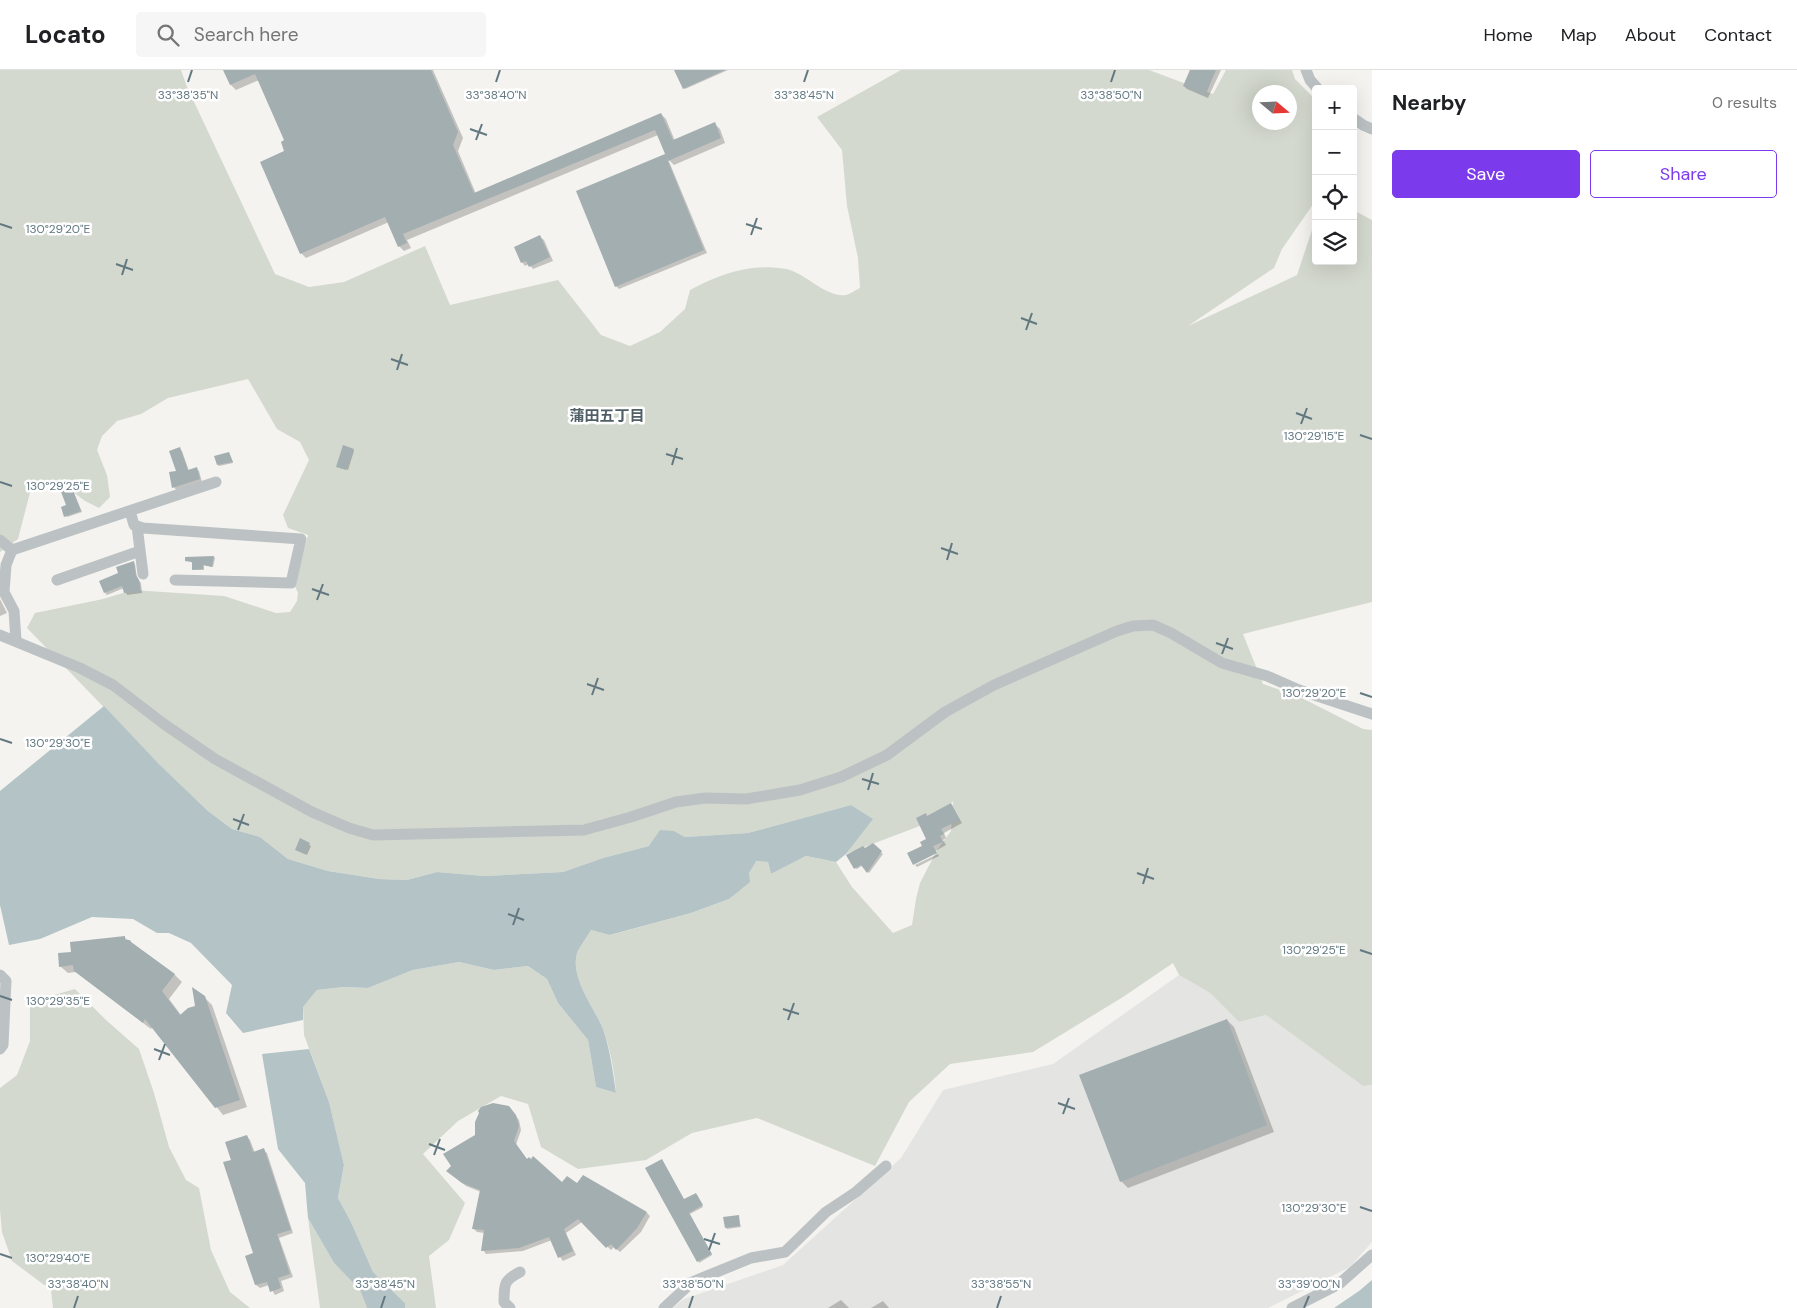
<!DOCTYPE html>
<meta charset="utf-8">
<style>
:root{--surface:#fff;--page:#f6f6f6;--text:#202124;--muted:#757577;--line:#e0e0e0;--accent:#7c3aed}
body{margin:0;font-family:"DM Sans","Noto Sans JP",sans-serif;background:var(--page);color:var(--text)}
.controls{position:absolute;right:15px;top:15px;display:grid;overflow:hidden;border-radius:5px;box-shadow:0 5px 20px #0002}
.controls button{width:45px;height:45px;display:grid;place-items:center;padding:0;border:0;border-bottom:1px solid var(--line);background:var(--surface);color:var(--text);font:25px sans-serif}
.compass{position:absolute;left:1252px;top:15px;width:45px;height:45px;border-radius:50%;background:var(--surface);box-shadow:0 5px 20px #0002;rotate:109deg}
.list{margin:0;padding:0;list-style:none}
h2{display:flex;justify-content:space-between;align-items:center;height:65px;margin:0;padding:0 20px;font-size:21px}
h2 small{font-size:16px;font-weight:400;color:var(--muted)}
.actions{display:flex;gap:10px;padding:15px 20px}
.actions a{flex:1;padding:11px 0;border:1px solid var(--accent);border-radius:5px;text-align:center;font-size:18px;color:var(--accent)}
.actions .main{background:var(--accent);color:#fff}
.icon{flex:none;width:28px;height:28px;fill:none;stroke:currentColor;stroke-width:2;stroke-linecap:round;stroke-linejoin:round}
.map{position:relative;flex:none;width:1372px;height:1238px;overflow:hidden}
header{display:flex;align-items:center;gap:30px;box-sizing:border-box;height:70px;padding:0 25px;background:var(--surface);border-bottom:1px solid var(--line)}
header strong{font-size:24px}
nav{display:flex;gap:28px;margin-inline-start:auto;font-size:18px}
.search{width:350px;height:45px;background:var(--page);display:flex;align-items:center;gap:12px;box-sizing:border-box;padding:0 18px;border-radius:5px;color:var(--muted);font-size:19px}
main{display:flex}
aside{flex:1;background:var(--surface)}
.map>svg:first-child{display:block}
.built{fill:#e4e5e3}
.green{fill:#d4d9cf;fill-rule:evenodd}
.water{fill:#b4c3c6}
.shadow{fill:#0003}
.building{fill:#a3aeb1}
.lines{fill:none;stroke-linecap:round;stroke-linejoin:round}
.minor{stroke:#bcc2c4;stroke-width:11}
.ticks{fill:none;stroke:#627881;stroke-width:2}
.labels{text-anchor:middle;dominant-baseline:central;stroke-width:5;stroke-linejoin:round;paint-order:stroke}
.neighbourhood-label{font-size:15px;font-weight:bold;fill:#505f66;stroke:#fff}
.ticks-label{font-size:12px;text-anchor:middle;fill:#627881;stroke:#fff;stroke-width:5;stroke-linejoin:round;paint-order:stroke}
</style>
<header>
<strong>Locato</strong>
<div class="search"><svg class="icon" aria-label="search" viewBox="0 0 24 24"><circle cx="10" cy="10" r="6"/><path d="M15 15l6 6"/></svg>Search here</div>
<nav><a>Home</a><a>Map</a><a>About</a><a>Contact</a></nav>
</header>
<main>
<div class="map">
<svg width="1372" height="1238" viewBox="0 0 1372 1238">
<rect width="100%" height="100%" fill="#f4f3ef"/>
<!-- built -->
<path class="built" d="M 1179,905 L 1210,923 L 1239,952 L 1266,945 L 1363,1016 L 1372,1015 L 1372,1172 L 1350,1197 L 1268,1238 L 672,1238 L 684,1229 L 783,1195 L 901,1088 L 943,1020 L 1053,994 Z"/>
<!-- green -->
<path class="green" d="M 0,0 L 181,0 L 187,17 L 275,204 L 309,217 L 344,212 L 425,176 L 450,235 L 558,210 L 601,265 L 630,276 L 660,262 L 685,239 L 690,220 C 721,204 750,193 786,199 C 804,202 826,228 846,225 C 850,224 856,220 860,218 L 858,188 L 847,136 L 842,80 L 817,47 L 901,0 L 1149,0 L 1213,24 L 1226,0 L 1292,0 L 1295,9 L 1316,30 L 1316,130 L 1282,179 L 1274,198 L 1188,256 L 1297,205 L 1316,148 L 1316,191 L 1353,191 L 1353,140 L 1372,150 L 1372,532 L 1243,564 L 1263,614 L 1298,626 L 1363,659 L 1372,660 L 1372,1015 L 1363,1016 L 1266,945 L 1239,952 L 1210,923 L 1179,905 L 1173,893 L 1123,927 L 1033,982 L 950,994 L 909,1032 L 875,1096 L 757,1048 L 692,1063 L 646,1090 L 578,1099 L 541,1077 L 528,1034 L 501,1026 L 458,1051 L 423,1084 L 465,1133 L 449,1170 L 429,1186 L 436,1238 L 405,1238 L 405,1233 L 373,1202 L 351,1152 L 338,1128 L 344,1095 L 329,1032 L 304,965 L 303,937 L 317,920 L 344,917 L 368,918 L 413,900 L 459,892 L 494,900 L 528,896 L 547,909 L 558,933 L 588,970 L 596,1017 L 616,1023 C 615,1003 610,978 603,959 C 594,937 570,908 577,883 C 580,875 587,867 591,860 L 611,865 L 691,843 L 729,829 L 749,803 L 755,791 L 768,792 L 771,804 L 806,786 L 836,792 L 852,817 L 893,863 L 912,855 L 916,829 L 920,813 L 937,780 L 951,761 L 953,731 L 933,751 L 846,784 L 872,749 L 851,735 L 748,763 L 685,767 L 674,761 L 649,776 L 603,788 L 563,802 L 484,806 L 437,802 L 407,810 L 379,809 L 328,801 L 288,789 L 260,767 L 232,759 L 208,741 L 158,693 L 27,558 L 35,543 L 103,529 L 133,520 L 224,526 L 276,543 L 290,542 L 297,531 L 298,523 L 295,516 L 308,465 L 288,458 L 283,445 L 309,390 L 300,372 L 277,359 L 248,309 L 168,328 L 141,344 L 117,351 L 102,366 L 97,380 L 107,405 L 110,427 L 99,438 L 85,431 L 64,415 L 33,411 L 18,469 L 0,482 ZM 1260,22 L 1290,22 L 1290,52 L 1260,52 Z
M 75,919 L 106,950 L 139,979 L 154,1023 L 169,1077 L 186,1110 L 199,1118 L 211,1180 L 230,1222 L 250,1238 L 53,1238 L 51,1220 L 12,1191 L 2,1162 L 0,1140 L 0,1018 L 17,1005 L 30,971 L 30,932 Z
M 308,1148 L 334,1193 L 360,1220 L 367,1238 L 320,1238 Z"/>
<!-- water -->
<path class="water" d="M 104,636 L 158,693 L 208,741 L 232,759 L 260,767 L 288,789 L 328,801 L 379,809 L 407,810 L 437,802 L 484,806 L 563,802 L 603,788 L 649,776 L 660,760 L 674,761 L 685,767 L 748,763 L 851,735 L 873,749 L 846,784 L 836,792 L 806,786 L 771,804 L 768,792 L 756,791 L 749,803 L 750,812 L 729,829 L 691,843 L 610,865 L 591,860 C 587,867 580,876 577,883 C 570,908 594,937 603,959 C 610,979 613,1002 616,1023 L 596,1017 L 588,970 L 558,933 L 547,909 L 528,896 L 494,900 L 459,892 L 413,900 L 368,918 L 344,917 L 317,920 L 303,937 L 303,950 L 243,963 L 226,943 L 232,915 L 191,873 L 169,863 L 157,863 L 133,849 L 92,847 L 40,869 L 9,875 L 0,835 L 0,721 Z
M 309,979 L 329,1032 L 344,1095 L 338,1128 L 351,1152 L 373,1202 L 405,1233 L 405,1238 L 367,1238 L 360,1220 L 334,1193 L 308,1148 L 305,1113 L 278,1079 L 262,984 Z
M 1372,1210 L 1372,1238 L 1334,1238 L 1359,1221 Z"/>
<!-- shadow -->
<path class="shadow" d="M 225,0 L 433,0 L 463,68 L 458,81 L 476,124 L 661,44 L 666,49 L 675,71 L 715,54 L 720,59 L 725,73 L 674,95 L 668,89 L 707,183 L 619,219 L 616,216 L 577,122 L 667,85 L 658,65 L 407,170 L 411,178 L 404,181 L 399,176 L 389,152 L 306,188 L 301,183 L 286,81 L 286,71 L 259,10 L 236,20 L 231,15 Z
M 676,0 L 728,0 L 685,19 Z
M 1190,0 L 1221,0 L 1208,28 L 1187,19 L 1184,16 Z
M 540,167 L 544,170 L 553,191 L 533,199 L 529,194 L 525,196 L 522,192 Z
M 179,378 L 182,381 L 189,401 L 197,399 L 199,401 L 202,412 L 176,420 L 174,417 L 177,402 Z
M 353,380 L 354,381 L 348,400 L 337,396 Z
M 229,383 L 233,393 L 219,396 L 218,395 Z
M 69,411 L 82,442 L 67,447 L 66,446 L 68,436 Z
M 214,487 L 215,488 L 213,497 L 204,495 L 204,500 L 194,500 L 193,493 L 186,490 L 186,489 Z
M 134,493 L 135,494 L 137,508 L 141,513 L 142,523 L 127,525 L 124,518 L 107,525 L 105,523 L 120,504 Z
M 0,529 L 7,543 L 0,546 Z
M 951,735 L 962,753 L 944,763 L 946,768 L 943,770 L 946,775 L 914,793 Z
M 301,770 L 311,776 L 307,785 L 298,781 Z
M 872,775 L 883,784 L 869,803 L 863,795 L 857,799 L 855,798 L 865,780 Z
M 938,784 L 939,786 L 917,797 L 915,795 Z
M 124,867 L 175,905 L 182,912 L 169,929 L 181,945 L 196,937 L 204,927 L 212,935 L 247,1037 L 223,1045 L 153,956 L 151,959 L 76,902 L 68,903 L 60,896 L 73,883 Z
M 1227,950 L 1234,957 L 1274,1062 L 1128,1118 L 1121,1111 Z
M 512,1041 L 519,1050 L 521,1060 L 516,1075 L 527,1090 L 562,1114 L 577,1115 L 647,1143 L 650,1146 L 641,1162 L 620,1182 L 614,1177 L 611,1180 L 582,1152 L 566,1163 L 576,1185 L 563,1191 L 560,1187 L 552,1170 L 523,1181 L 486,1184 L 483,1180 L 485,1163 L 477,1162 L 473,1158 L 481,1122 L 466,1116 L 451,1104 Z
M 247,1066 L 250,1070 L 255,1083 L 263,1080 L 267,1083 L 293,1163 L 279,1168 L 293,1207 L 281,1211 L 284,1221 L 275,1225 L 269,1215 L 260,1218 L 256,1215 L 247,1186 L 255,1184 L 232,1090 Z
M 697,1125 L 703,1137 L 690,1144 L 712,1185 L 699,1193 L 684,1130 Z
M 738,1146 L 741,1157 L 727,1159 L 726,1158 Z
M 841,1230 L 849,1238 L 828,1238 Z
M 883,1231 L 889,1238 L 871,1238 Z"/>
<!-- building -->
<path class="building" d="M 223,0 L 431,0 L 458,62 L 453,75 L 474,123 L 661,43 L 673,70 L 715,52 L 721,68 L 668,91 L 655,60 L 403,164 L 407,173 L 398,177 L 385,147 L 300,184 L 260,92 L 284,81 L 281,72 L 284,70 L 255,4 L 230,15 Z
M 674,0 L 725,0 L 683,19 Z
M 1190,0 L 1216,0 L 1205,26 L 1183,16 Z
M 665,84 L 704,180 L 615,217 L 576,121 Z
M 540,165 L 550,187 L 529,197 L 526,191 L 521,193 L 514,177 Z
M 343,375 L 354,379 L 346,400 L 336,397 Z
M 180,377 L 188,400 L 197,397 L 200,409 L 172,418 L 169,402 L 176,401 L 169,381 Z
M 229,382 L 233,392 L 217,395 L 214,386 Z
M 69,410 L 81,441 L 64,447 L 61,437 L 66,435 L 58,414 Z
M 214,486 L 212,497 L 203,495 L 203,499 L 192,500 L 192,492 L 185,491 L 185,487 Z
M 134,491 L 136,505 L 139,510 L 141,522 L 124,523 L 122,516 L 104,523 L 99,511 L 118,503 L 116,497 Z
M 951,733 L 960,750 L 941,759 L 944,764 L 940,766 L 943,772 L 933,776 L 937,783 L 913,795 L 907,783 L 922,776 L 920,772 L 926,769 L 916,748 L 926,743 L 927,746 Z
M 300,768 L 310,773 L 305,784 L 295,780 Z
M 873,773 L 882,781 L 867,803 L 861,795 L 854,799 L 846,785 L 863,776 L 865,778 Z
M 125,866 L 125,870 L 130,870 L 131,872 L 175,904 L 162,921 L 180,945 L 188,938 L 195,936 L 192,917 L 205,926 L 240,1030 L 215,1038 L 145,949 L 143,953 L 74,901 L 73,895 L 59,897 L 58,883 L 71,882 L 70,872 Z
M 1227,949 L 1267,1055 L 1120,1112 L 1079,1005 Z
M 493,1033 L 509,1036 L 516,1045 L 519,1056 L 514,1071 L 527,1089 L 529,1087 L 531,1089 L 533,1086 L 562,1112 L 567,1106 L 577,1113 L 583,1105 L 647,1142 L 637,1158 L 626,1170 L 616,1180 L 611,1174 L 606,1178 L 578,1149 L 564,1159 L 573,1181 L 558,1188 L 549,1167 L 519,1178 L 481,1181 L 484,1160 L 472,1159 L 480,1120 L 462,1113 L 446,1101 L 451,1096 L 443,1084 L 475,1065 L 475,1052 L 479,1043 L 478,1041 L 481,1037 Z
M 247,1065 L 253,1082 L 264,1078 L 291,1160 L 277,1164 L 290,1204 L 278,1208 L 281,1218 L 270,1222 L 267,1212 L 255,1215 L 245,1186 L 253,1183 L 223,1092 L 231,1090 L 225,1072 Z
M 662,1089 L 684,1129 L 696,1123 L 703,1135 L 689,1143 L 712,1184 L 697,1192 L 645,1098 Z
M 739,1145 L 740,1156 L 725,1158 L 723,1147 Z"/>
<g class="lines">
<!-- minor -->
<path class="minor" d="M 1306,0 L 1310,10 L 1318,19
M 1353,48 L 1363,55 L 1372,59
M 130,441 L 134,455 L 143,458 L 301,469 L 291,513 L 175,510
M 137,456 L 143,504
M 0,470 L 12,480
M 57,510 L 140,481
M 0,565 L 80,598 L 113,615 L 164,654 L 215,689 L 312,742 L 349,758 L 373,765 L 584,760 L 631,747 L 676,732 L 705,728 L 746,729 L 800,720 L 841,707 L 887,685 L 945,642 L 994,615 L 1117,561 L 1133,556 L 1153,555 L 1171,563 L 1222,593 L 1267,606 L 1299,620 L 1372,644
M 16,570 L 14,541 L 4,522 L 6,495 L 12,480 L 216,412
M 0,905 L 6,911 L 3,975 L 0,979
M 510,1238 L 504,1232 C 504,1214 504,1210 520,1202
M 664,1238 L 692,1212 L 751,1188 L 785,1182 L 826,1142 L 856,1122 L 886,1096
M 1292,1238 L 1339,1214 L 1372,1185"/>
</g>
<!-- ticks -->
<path class="ticks" d="M 188,12 L 192,0M 496,12 L 500,0M 804,12 L 808,0M 1111,12 L 1115,0M 470,59 L 487,65M 476,70 L 482,54M 0,154 L 12,158M 746,154 L 762,159M 751,165 L 757,148M 116,194 L 133,200M 122,205 L 127,189M 1021,248 L 1037,254M 1026,260 L 1032,243M 391,289 L 408,295M 397,300 L 402,284M 1296,343 L 1312,349M 1301,354 L 1307,338M 1360,365 L 1372,369M 666,384 L 683,389M 672,395 L 677,378M 0,412 L 12,416M 941,478 L 958,484M 947,490 L 952,473M 312,519 L 329,525M 317,530 L 323,514M 1216,573 L 1233,579M 1222,584 L 1228,568M 587,614 L 604,620M 1360,623 L 1372,627M 592,625 L 598,608M 0,669 L 12,673M 862,709 L 879,714M 868,720 L 873,703M 233,749 L 249,755M 238,760 L 244,744M 1137,803 L 1154,809M 1143,814 L 1148,798M 508,844 L 524,850M 513,855 L 519,838M 1360,880 L 1372,884M 0,926 L 12,930M 783,939 L 799,944M 788,950 L 794,933M 154,979 L 170,985M 159,990 L 165,974M 1058,1033 L 1075,1039M 1063,1044 L 1069,1028M 429,1074 L 445,1080M 434,1085 L 440,1069M 1360,1137 L 1372,1141M 704,1169 L 720,1174M 709,1180 L 715,1163M 0,1184 L 12,1188M 74,1238 L 78,1226M 381,1238 L 385,1226M 689,1238 L 693,1226M 997,1238 L 1001,1226M 1304,1238 L 1309,1226"/>
<g class="labels">
<!-- neighbourhood labels -->
<g class="neighbourhood-label">
<text x="607" y="346">蒲田五丁目</text>
</g>
</g>
<g class="ticks-label">
<text x="188" y="29">33°38'35"N</text>
<text x="496" y="29">33°38'40"N</text>
<text x="804" y="29">33°38'45"N</text>
<text x="1111" y="29">33°38'50"N</text>
<text x="58" y="163">130°29'20"E</text>
<text x="1314" y="370">130°29'15"E</text>
<text x="58" y="420">130°29'25"E</text>
<text x="1314" y="627">130°29'20"E</text>
<text x="58" y="677">130°29'30"E</text>
<text x="1314" y="884">130°29'25"E</text>
<text x="58" y="935">130°29'35"E</text>
<text x="1314" y="1142">130°29'30"E</text>
<text x="58" y="1192">130°29'40"E</text>
<text x="78" y="1218">33°38'40"N</text>
<text x="385" y="1218">33°38'45"N</text>
<text x="693" y="1218">33°38'50"N</text>
<text x="1001" y="1218">33°38'55"N</text>
<text x="1309" y="1218">33°39'00"N</text>
</g>
</svg>
<div class="controls">
<button>+</button>
<button>−</button>
<button><svg class="icon" aria-label="locate" viewBox="0 0 24 24"><circle cx="12" cy="12" r="6"/><path d="M12 2v4M12 18v4M2 12h4M18 12h4"/></svg></button>
<button><svg class="icon" aria-label="layers" viewBox="0 0 24 24"><path d="M12 4l9 5-9 5-9-5zM3 14l9 5 9-5"/></svg></button>
</div>
<svg class="compass" viewBox="-18 -18 36 36"><path d="M0-13l5 13h-10z" fill="#e53935"/><path d="M0 13l5-13h-10z" fill="#757577"/></svg>
</div>
<aside>
<h2>Nearby<small>0 results</small></h2>
<ul class="list">
</ul>
<div class="actions"><a class="main">Save</a><a>Share</a></div>
</aside>
</main>
